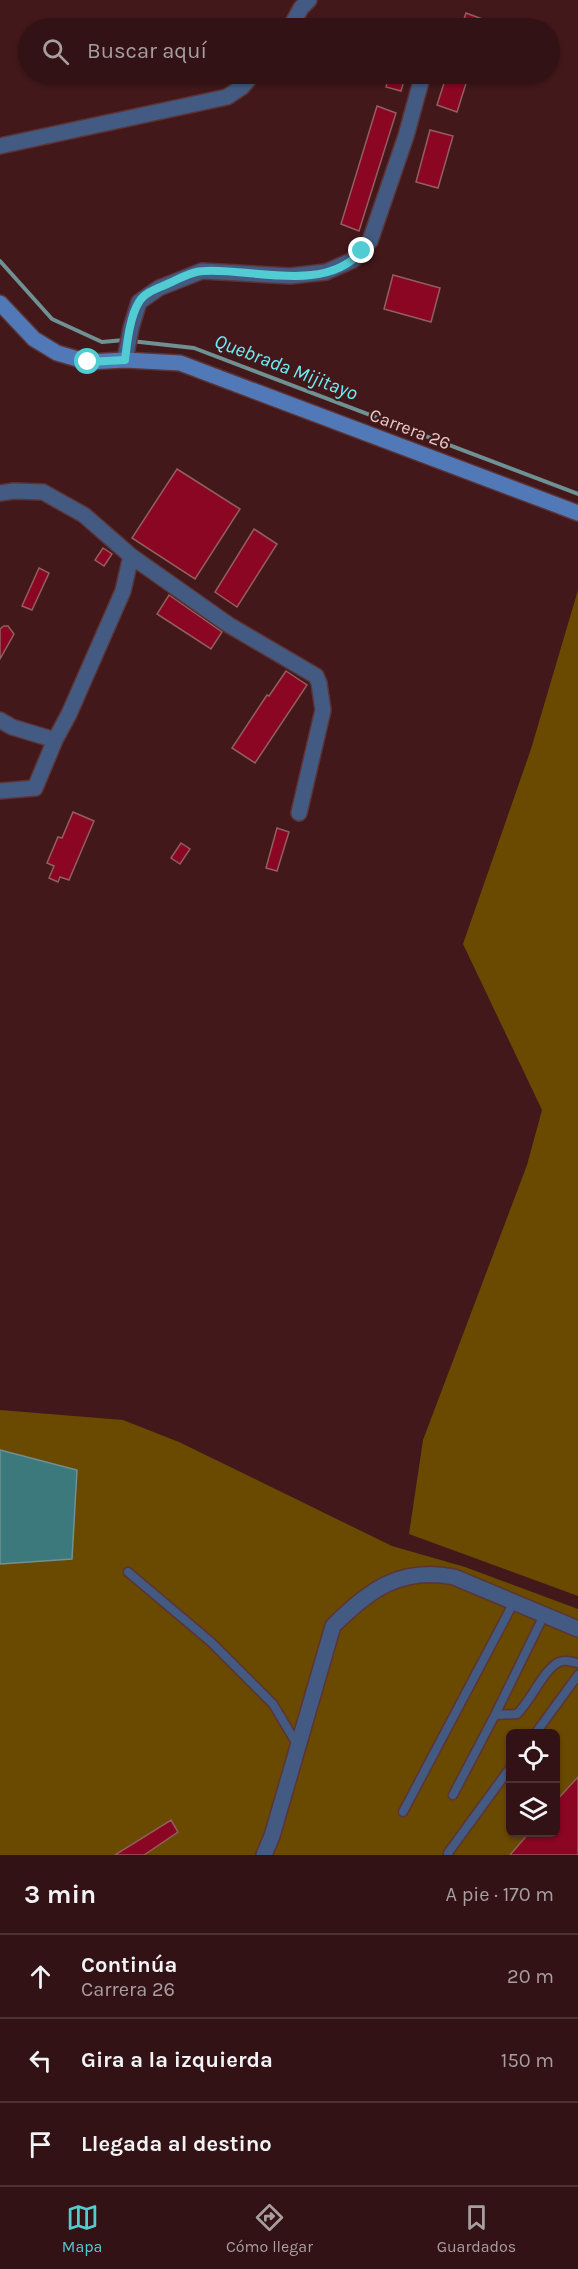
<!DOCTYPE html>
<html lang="es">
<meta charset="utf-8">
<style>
:root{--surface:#321214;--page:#3a1b1d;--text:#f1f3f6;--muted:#a89ea0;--line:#4d3234;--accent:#51ccd2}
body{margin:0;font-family:Karla,sans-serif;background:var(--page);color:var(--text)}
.controls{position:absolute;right:18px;bottom:18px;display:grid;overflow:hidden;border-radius:9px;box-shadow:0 2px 4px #0004}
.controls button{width:54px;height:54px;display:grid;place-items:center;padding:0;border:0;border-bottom:2px solid var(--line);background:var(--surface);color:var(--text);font:30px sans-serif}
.stop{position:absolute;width:18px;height:18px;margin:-14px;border:4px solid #51ccd2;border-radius:50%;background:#fff}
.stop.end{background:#51ccd2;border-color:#fff;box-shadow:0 2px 6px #0008}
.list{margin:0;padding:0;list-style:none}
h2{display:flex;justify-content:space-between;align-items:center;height:78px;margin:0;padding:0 24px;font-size:26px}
h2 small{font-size:20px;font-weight:400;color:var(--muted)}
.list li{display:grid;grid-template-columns:39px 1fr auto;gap:18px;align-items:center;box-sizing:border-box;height:84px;padding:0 24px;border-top:2px solid var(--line)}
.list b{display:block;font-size:22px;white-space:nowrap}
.list p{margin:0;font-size:20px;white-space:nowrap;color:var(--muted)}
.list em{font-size:20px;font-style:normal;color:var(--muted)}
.icon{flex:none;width:33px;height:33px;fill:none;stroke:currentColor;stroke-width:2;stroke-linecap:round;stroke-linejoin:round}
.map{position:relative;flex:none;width:578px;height:1855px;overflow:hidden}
.search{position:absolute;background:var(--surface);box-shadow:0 2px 4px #0004;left:18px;right:18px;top:18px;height:66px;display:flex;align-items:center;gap:15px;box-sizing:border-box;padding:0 21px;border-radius:33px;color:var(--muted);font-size:22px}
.sheet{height:330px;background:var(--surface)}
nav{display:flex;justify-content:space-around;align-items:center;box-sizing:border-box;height:84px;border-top:2px solid var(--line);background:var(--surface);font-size:16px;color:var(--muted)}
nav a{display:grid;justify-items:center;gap:3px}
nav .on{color:var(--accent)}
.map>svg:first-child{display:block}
.green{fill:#6a4900;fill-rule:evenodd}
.water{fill:#3b797c;stroke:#6f9193;stroke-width:1.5}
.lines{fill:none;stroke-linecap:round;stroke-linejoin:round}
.stream{stroke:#6f9193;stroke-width:4}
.building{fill:#8b0622;stroke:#915f5f;stroke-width:1.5}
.lane-casing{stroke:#5c3436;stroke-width:11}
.street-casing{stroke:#5c3436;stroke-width:18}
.secondary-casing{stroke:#5c3436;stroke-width:18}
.lane{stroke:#435b83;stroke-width:8}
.street{stroke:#435b83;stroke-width:15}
.secondary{stroke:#5178b7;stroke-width:15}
.route{stroke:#51ccd2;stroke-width:8}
.labels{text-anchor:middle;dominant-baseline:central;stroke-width:4.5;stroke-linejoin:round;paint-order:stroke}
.street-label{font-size:18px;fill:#e7cac9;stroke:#42181a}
.water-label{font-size:20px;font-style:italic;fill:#6eeef5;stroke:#42181a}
</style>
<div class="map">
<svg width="578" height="1855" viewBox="0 0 578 1855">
<rect width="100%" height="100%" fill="#42181a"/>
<!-- green -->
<path class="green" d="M 578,590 L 578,1596 L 409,1534 L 423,1440 L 527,1165 L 542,1110 L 463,944 L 531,749 Z
M 0,1410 L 123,1420 L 179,1442 L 392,1546 L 465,1567 L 578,1609 L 578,1855 L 0,1855 ZM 510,1734 L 556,1734 L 556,1832 L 510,1832 Z"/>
<!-- water -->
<path class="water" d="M 0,1450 L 77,1470 L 72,1559 L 0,1564 Z"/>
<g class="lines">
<!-- stream -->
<path class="stream" d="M 0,261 L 52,319 L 102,342 L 124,340
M 131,341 L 194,348 L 578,494"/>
</g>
<!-- building -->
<path class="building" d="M 466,13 L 485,20 L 483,28 L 461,28 Z
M 389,74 L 406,74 L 401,91 L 386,87 Z
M 447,74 L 469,74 L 457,112 L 437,105 Z
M 377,106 L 396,113 L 359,231 L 341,224 Z
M 430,130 L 453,136 L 438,188 L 416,182 Z
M 393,275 L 440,288 L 431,322 L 384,309 Z
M 177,469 L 240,509 L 195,579 L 132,538 Z
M 254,529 L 277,544 L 237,607 L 215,592 Z
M 103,548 L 112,554 L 104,566 L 95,560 Z
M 39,568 L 49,573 L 32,610 L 22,606 Z
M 169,595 L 222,632 L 211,649 L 157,614 Z
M 4,626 L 8,626 L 14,634 L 0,659 L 0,629 Z
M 286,671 L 307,685 L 255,763 L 232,748 L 267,695 L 269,696 Z
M 73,812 L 94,821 L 69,880 L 60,877 L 58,882 L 49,878 L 54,866 L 47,863 L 58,837 L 62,838 Z
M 277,828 L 289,832 L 277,871 L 266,868 Z
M 181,843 L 190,849 L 180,864 L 171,858 Z
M 578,1777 L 578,1855 L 510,1855 L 529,1833 L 555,1833 L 555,1802 Z
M 171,1820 L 178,1832 L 144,1855 L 115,1855 Z"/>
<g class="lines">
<defs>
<path id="lane" d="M 128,1572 L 211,1642 L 273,1704 L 298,1746
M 495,1715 L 517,1714 C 531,1701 543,1670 559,1662 C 565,1659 572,1662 578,1663
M 535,1734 L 578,1675
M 453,1795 L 495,1715 L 544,1615
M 403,1812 L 514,1602
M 448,1853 L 510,1768"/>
<path id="street" d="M 290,28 L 301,8 L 309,0
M 0,146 L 227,97 L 242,87 L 253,74
M 125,360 L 131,328 L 139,302 L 159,288 L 202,271 L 290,276 L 326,272 L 353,260 L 370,241 L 406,136 L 423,74
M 0,493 L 14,491 L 43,492 L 84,515 L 131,556 L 123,591 L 69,714 L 55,740 L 12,727 L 0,720
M 131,556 L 229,625 L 316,676 L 319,683 L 323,710 L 299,813
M 0,791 L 35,788 L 55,740
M 264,1855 L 272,1836 L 333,1626 C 369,1590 401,1566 454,1577 L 578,1629"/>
<path id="secondary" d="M 0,303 L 34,339 L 57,353 L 88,362 L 125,360 L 180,363 L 578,513"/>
</defs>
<!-- lane casing -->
<use href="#lane" class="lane-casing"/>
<!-- street casing -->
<use href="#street" class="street-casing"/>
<!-- secondary casing -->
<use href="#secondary" class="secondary-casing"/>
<!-- lane -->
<use href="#lane" class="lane"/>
<!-- street -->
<use href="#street" class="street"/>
<!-- secondary -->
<use href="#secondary" class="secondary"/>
</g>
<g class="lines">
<!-- route -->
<path class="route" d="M 88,362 L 125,360 C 127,343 130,316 139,302 C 144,293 156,289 165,285 C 177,280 192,271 204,271 C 253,268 324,294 362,251"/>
</g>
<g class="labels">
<!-- street labels -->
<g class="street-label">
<text transform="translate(410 429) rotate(21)">Carrera 26</text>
</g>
<!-- water labels -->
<g class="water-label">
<text transform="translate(286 367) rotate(21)">Quebrada Mijitayo</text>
</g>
</g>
</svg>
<div class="controls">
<button><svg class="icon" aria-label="locate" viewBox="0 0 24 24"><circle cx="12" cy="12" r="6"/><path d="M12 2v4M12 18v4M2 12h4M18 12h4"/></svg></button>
<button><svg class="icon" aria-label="layers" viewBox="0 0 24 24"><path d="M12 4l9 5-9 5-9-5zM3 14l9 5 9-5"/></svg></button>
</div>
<div class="stop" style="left:88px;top:362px"></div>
<div class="stop end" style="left:362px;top:251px"></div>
<div class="search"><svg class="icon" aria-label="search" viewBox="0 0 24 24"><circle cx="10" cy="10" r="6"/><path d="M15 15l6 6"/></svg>Buscar aquí</div>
</div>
<section class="sheet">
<h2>3 min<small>A pie · 170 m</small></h2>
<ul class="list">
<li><svg class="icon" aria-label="ahead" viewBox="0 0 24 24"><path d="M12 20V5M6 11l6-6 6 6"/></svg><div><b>Continúa</b><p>Carrera 26</p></div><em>20 m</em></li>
<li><svg class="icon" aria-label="left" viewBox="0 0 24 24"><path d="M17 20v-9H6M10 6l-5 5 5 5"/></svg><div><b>Gira a la izquierda</b></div><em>150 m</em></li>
<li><svg class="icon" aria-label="arrive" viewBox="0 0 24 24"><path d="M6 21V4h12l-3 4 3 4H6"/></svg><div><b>Llegada al destino</b></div></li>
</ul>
</section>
<nav>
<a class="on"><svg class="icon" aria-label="map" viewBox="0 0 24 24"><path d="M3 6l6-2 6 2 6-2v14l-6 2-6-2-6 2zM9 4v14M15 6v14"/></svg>Mapa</a>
<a><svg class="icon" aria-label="directions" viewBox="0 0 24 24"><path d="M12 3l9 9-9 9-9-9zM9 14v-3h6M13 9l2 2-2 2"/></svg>Cómo llegar</a>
<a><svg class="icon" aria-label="saved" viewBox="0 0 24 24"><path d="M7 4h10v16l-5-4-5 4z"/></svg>Guardados</a>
</nav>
